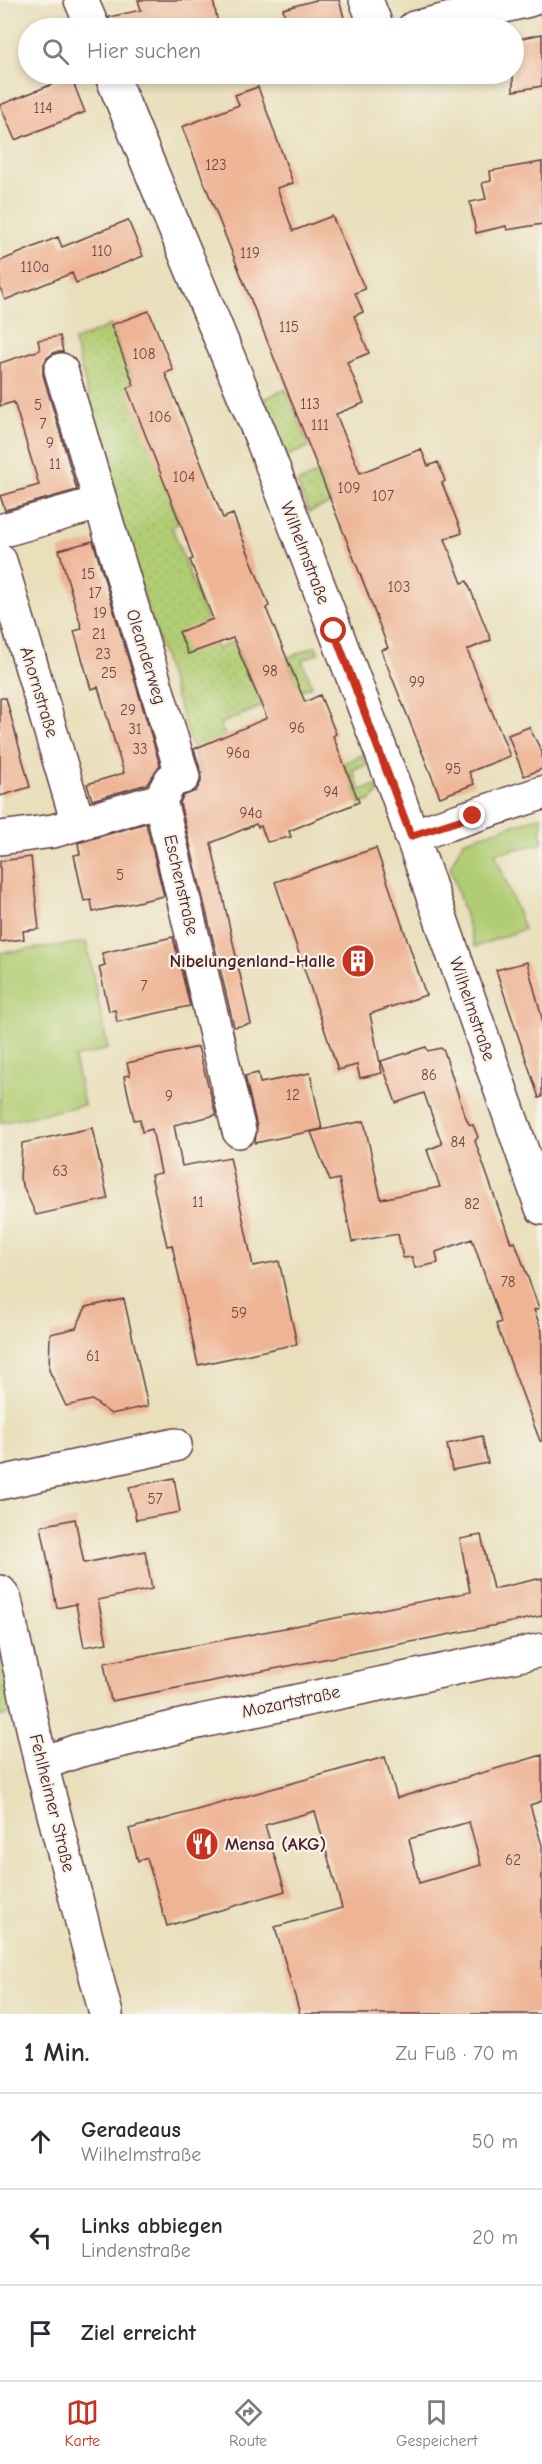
<!DOCTYPE html>
<html lang="de">
<meta charset="utf-8">
<style>
:root{--surface:#fff;--page:#f7f7f7;--text:#2b2b33;--muted:#7c7c81;--line:#e1e1e2;--accent:#c8321e}
body{margin:0;font-family:"Comic Neue",sans-serif;background:var(--page);color:var(--text)}
.stop{position:absolute;width:18px;height:18px;margin:-14px;border:4px solid #c8321e;border-radius:50%;background:#fff}
.stop.end{background:#c8321e;border-color:#fff;box-shadow:0 2px 6px #0008}
.list{margin:0;padding:0;list-style:none}
h2{display:flex;justify-content:space-between;align-items:center;height:78px;margin:0;padding:0 24px;font-size:26px}
h2 small{font-size:20px;font-weight:400;color:var(--muted)}
.list li{display:grid;grid-template-columns:39px 1fr auto;gap:18px;align-items:center;box-sizing:border-box;height:96px;padding:0 24px;border-top:2px solid var(--line)}
.list b{display:block;font-size:22px;white-space:nowrap}
.list p{margin:0;font-size:20px;white-space:nowrap;color:var(--muted)}
.list em{font-size:20px;font-style:normal;color:var(--muted)}
.icon{flex:none;width:33px;height:33px;fill:none;stroke:currentColor;stroke-width:2;stroke-linecap:round;stroke-linejoin:round}
.map{position:relative;flex:none;width:542px;height:2014px;overflow:hidden}
.search{position:absolute;background:var(--surface);box-shadow:0 3px 9px #0003;left:18px;right:18px;top:18px;height:66px;display:flex;align-items:center;gap:15px;box-sizing:border-box;padding:0 21px;border-radius:33px;color:var(--muted);font-size:22px}
.sheet{height:366px;background:var(--surface)}
nav{display:flex;justify-content:space-around;align-items:center;box-sizing:border-box;height:84px;border-top:2px solid var(--line);background:var(--surface);font-size:16px;color:var(--muted)}
nav a{display:grid;justify-items:center;gap:3px}
nav .on{color:var(--accent)}
.map>svg:first-child{display:block}
.grass{fill:url(#grass-tufts);stroke:#7e764f;stroke-width:1.5}
.park{fill:#b1cd73;stroke:#7e764f;stroke-width:1.5}
.garden{fill:url(#garden-dots);stroke:#7e764f;stroke-width:1.5}
.building{fill:#eeb494;fill-rule:evenodd}
.lines{fill:none;stroke-linecap:round;stroke-linejoin:round}
.minor-casing{stroke:#623c41;stroke-width:36}
.minor{stroke:#fff;stroke-width:33}
.route{stroke:#c8321e;stroke-width:8}
.labels{text-anchor:middle;dominant-baseline:central;stroke-width:4.5;stroke-linejoin:round;paint-order:stroke}
.number-label{font-size:15px;fill:#734445}
.street-label{font-size:18px;fill:#4a1f2b;stroke:#f7f3e8}
.poi-label{font-size:18px;font-weight:bold;fill:#4a1f2b;stroke:#f7f3e8;text-anchor:end}
</style>
<div class="map">
<svg width="542" height="2014" viewBox="0 0 542 2014">
<defs>
<pattern id="grass-tufts" width="24" height="20" patternUnits="userSpaceOnUse" patternTransform="scale(1.5)"><rect width="24" height="20" fill="#b1cd73"/><path d="M3 7l-1-3M5 7V3M7 7l1-3M15 17l-1-3M17 17v-4M19 17l1-3" fill="none" stroke="#9ab064"/></pattern>
<pattern id="garden-dots" width="8" height="8" patternUnits="userSpaceOnUse" patternTransform="scale(1.5)"><rect width="8" height="8" fill="#b1cd73"/><path d="M2 2h.1M6 6h.1" fill="none" stroke="#9ab064" stroke-width="1.8" stroke-linecap="round"/></pattern>
</defs>
<rect width="100%" height="100%" fill="#f7f3e8"/>
<filter id="ink" filterUnits="userSpaceOnUse"><feTurbulence type="fractalNoise" baseFrequency=".0167" numOctaves="2"/><feDisplacementMap in="SourceGraphic" scale="12" xChannelSelector="R" yChannelSelector="G"/><feConvolveMatrix kernelMatrix="1 2 1 2 8 2 1 2 1" color-interpolation-filters="sRGB"/></filter>
<filter id="wash" filterUnits="userSpaceOnUse"><feTurbulence type="fractalNoise" baseFrequency=".008" numOctaves="4" result="noise"/><feDisplacementMap in="SourceGraphic" scale="24" xChannelSelector="R" yChannelSelector="G"/><feGaussianBlur stdDeviation="1.35" result="paint"/><feColorMatrix in="noise" values="0 0 0 0 0 0 0 0 0 0 0 0 0 0 0 0 0 1.4 0 .05"/><feComposite in="paint" operator="in"/></filter>
<g filter="url(#wash)">
<rect width="100%" height="100%" fill="#e9dfbb"/>
<!-- grass -->
<path class="grass" d="M 0,1636 L 18,1710 L 0,1717 Z"/>
<!-- park -->
<path class="park" d="M 542,816 L 542,844 L 495,853 L 524,929 L 475,947 L 450,867 L 463,841 Z
M 86,942 L 108,1049 L 74,1058 L 84,1105 L 0,1123 L 0,953 Z"/>
<!-- garden -->
<path class="garden" d="M 111,325 L 134,385 L 179,523 L 172,527 L 217,649 L 234,641 L 262,706 L 220,724 L 225,736 L 209,801 L 128,547 L 74,341 Z
M 286,389 L 309,447 L 287,456 L 264,399 Z
M 320,472 L 332,503 L 309,512 L 297,483 Z
M 316,646 L 319,653 L 302,660 L 312,686 L 293,693 L 297,683 L 287,658 Z
M 362,755 L 367,765 L 353,770 L 360,790 L 375,785 L 378,793 L 370,801 L 360,804 L 344,763 Z"/>
<g id="blocks">
<!-- building -->
<path class="building" d="M 138,0 L 213,0 L 219,28 L 111,28 L 109,17 L 141,10 Z
M 316,0 L 339,0 L 347,28 L 288,28 L 283,9 Z
M 542,34 L 542,86 L 513,91 L 513,40 Z
M 71,77 L 85,112 L 15,140 L 0,105 Z
M 258,87 L 293,183 L 277,188 L 293,231 L 332,216 L 365,289 L 355,293 L 363,312 L 354,316 L 369,353 L 347,362 L 364,403 L 336,414 L 360,473 L 421,449 L 428,466 L 438,462 L 445,481 L 442,483 L 462,533 L 445,539 L 462,583 L 467,581 L 491,640 L 467,650 L 510,756 L 469,772 L 474,784 L 440,797 L 381,650 L 388,648 L 366,589 L 182,127 L 239,105 L 235,95 Z
M 542,162 L 542,224 L 507,230 L 506,226 L 476,233 L 470,202 L 486,199 L 482,183 L 491,181 L 490,171 Z
M 128,220 L 143,256 L 76,283 L 72,273 L 5,300 L 0,287 L 0,261 L 58,237 L 62,247 Z
M 149,311 L 173,370 L 165,373 L 223,518 L 233,514 L 269,606 L 266,608 L 305,702 L 320,695 L 336,734 L 333,736 L 359,802 L 289,831 L 291,837 L 267,842 L 261,826 L 258,827 L 256,824 L 211,843 L 251,1024 L 234,1027 L 180,803 L 183,796 L 196,791 L 201,782 L 201,772 L 194,749 L 267,718 L 233,638 L 188,654 L 179,632 L 213,619 L 190,560 L 193,559 L 184,533 L 127,388 L 134,385 L 111,325 Z
M 60,336 L 63,352 L 55,352 L 47,358 L 43,366 L 43,375 L 77,490 L 5,510 L 0,496 L 39,485 L 14,402 L 0,406 L 0,363 L 40,350 L 38,340 Z
M 93,541 L 160,765 L 147,784 L 92,800 L 87,784 L 124,773 L 98,687 L 91,689 L 74,631 L 82,629 L 59,550 Z
M 0,698 L 6,698 L 30,787 L 0,796 Z
M 529,727 L 542,752 L 542,769 L 524,776 L 508,735 Z
M 146,823 L 164,896 L 93,912 L 91,900 L 84,901 L 74,855 L 80,854 L 78,843 Z
M 376,848 L 426,995 L 370,1014 L 382,1073 L 360,1078 L 357,1065 L 338,1070 L 275,882 Z
M 31,857 L 39,929 L 23,931 L 24,939 L 0,942 L 0,861 Z
M 173,937 L 190,1006 L 117,1022 L 115,1010 L 109,1011 L 99,967 L 105,965 L 102,953 Z
M 527,962 L 542,1018 L 542,1097 L 539,1098 L 496,970 Z
M 198,1047 L 216,1115 L 174,1125 L 182,1166 L 230,1157 L 253,1266 L 279,1261 L 297,1344 L 198,1365 L 172,1245 L 167,1246 L 151,1175 L 161,1173 L 152,1129 L 142,1132 L 140,1119 L 134,1120 L 124,1076 L 130,1075 L 127,1063 Z
M 426,1047 L 428,1051 L 441,1048 L 444,1051 L 464,1113 L 469,1124 L 473,1125 L 478,1137 L 475,1141 L 511,1243 L 515,1242 L 539,1308 L 534,1310 L 542,1331 L 542,1441 L 540,1441 L 496,1324 L 501,1322 L 472,1239 L 436,1252 L 438,1263 L 415,1268 L 412,1257 L 403,1258 L 398,1234 L 352,1242 L 339,1179 L 330,1181 L 311,1132 L 364,1121 L 381,1199 L 440,1187 L 427,1150 L 442,1144 L 424,1093 L 396,1103 L 381,1061 Z
M 258,1073 L 260,1083 L 310,1073 L 322,1129 L 255,1143 L 257,1127 L 245,1076 Z
M 92,1128 L 108,1199 L 36,1215 L 20,1179 L 22,1143 Z
M 124,1299 L 148,1406 L 111,1414 L 92,1400 L 66,1406 L 49,1370 L 50,1334 L 76,1328 L 86,1307 Z
M 482,1436 L 488,1463 L 452,1470 L 447,1444 Z
M 174,1478 L 180,1512 L 136,1520 L 129,1487 Z
M 75,1519 L 84,1563 L 145,1551 L 152,1589 L 98,1600 L 107,1643 L 84,1647 L 76,1604 L 57,1608 L 41,1526 Z
M 481,1535 L 493,1589 L 542,1578 L 542,1616 L 111,1701 L 104,1663 L 470,1592 L 460,1539 Z
M 542,1755 L 542,1801 L 530,1805 L 542,1845 L 542,2014 L 300,2014 L 275,1927 L 342,1908 L 315,1811 L 265,1825 L 285,1891 L 167,1926 L 147,1858 L 138,1861 L 129,1829 L 385,1757 L 397,1798 ZM 469,1822 L 481,1865 L 419,1883 L 409,1839 Z"/>
</g>
</g>
<g filter="url(#ink)">
<use href="#blocks" fill-opacity="0" stroke="#623c41" stroke-width="1.5"/>
<g class="lines">
<defs>
<path id="minor" d="M 81,0 L 93,28
M 366,0 L 377,28
M 414,28 L 529,0
M 111,74 L 260,434 L 320,590 L 398,796 L 542,1208
M 61,370 L 183,777 L 171,780 L 160,800
M 0,531 L 99,503
M 0,561 L 78,823
M 411,836 L 542,793
M 0,838 L 53,831 L 160,800 L 239,1131
M 0,1483 L 175,1445
M 0,1592 L 5,1600 L 41,1764 L 106,2014
M 41,1764 L 77,1751 L 202,1721 L 542,1650"/>
</defs>
<!-- minor casing -->
<use href="#minor" class="minor-casing"/>
<!-- minor -->
<use href="#minor" class="minor"/>
</g>
</g>
<g class="lines" filter="url(#ink)">
<!-- route -->
<path class="route" d="M 334,631 L 411,836 L 473,816"/>
</g>
<!-- icons -->
<defs>
<symbol id="building-disc" viewBox="-11 -11 22 22"><circle r="9.5" fill="#c8321e" stroke="#f7f3e8"/><path d="M-4-6H4V6H1V3H-1V6H-4ZM-2.5-4.3h1.7v1.8h-1.7ZM.8-4.3h1.7v1.8H.8ZM-2.5-1h1.7V.8h-1.7ZM.8-1h1.7V.8H.8Z" fill="#fff"/></symbol>
<symbol id="restaurant-disc" viewBox="-11 -11 22 22"><circle r="9.5" fill="#c8321e" stroke="#f7f3e8"/><path d="M-5-6h1v4h1v-4h1v4h1v-4h1v5L-1.5 .5V6h-2V.5L-5-1ZM5-6V6H3V1.5H1.5Q1.5-4 5-6Z" fill="#fff"/></symbol>
</defs>
<g fill-rule="evenodd">
<use href="#building-disc" x="339" y="942" width="38" height="38"/>
<use href="#restaurant-disc" x="183" y="1825" width="38" height="38"/>
</g>
<g class="labels">
<!-- number labels -->
<g class="number-label">
<text x="43" y="108">114</text>
<text x="216" y="165">123</text>
<text x="102" y="251">110</text>
<text x="250" y="253">119</text>
<text x="35" y="267">110a</text>
<text x="289" y="327">115</text>
<text x="144" y="354">108</text>
<text x="310" y="404">113</text>
<text x="38" y="405">5</text>
<text x="160" y="417">106</text>
<text x="43" y="424">7</text>
<text x="320" y="425">111</text>
<text x="50" y="443">9</text>
<text x="55" y="464">11</text>
<text x="184" y="477">104</text>
<text x="349" y="488">109</text>
<text x="383" y="496">107</text>
<text x="88" y="574">15</text>
<text x="399" y="587">103</text>
<text x="95" y="593">17</text>
<text x="100" y="613">19</text>
<text x="99" y="634">21</text>
<text x="103" y="654">23</text>
<text x="270" y="671">98</text>
<text x="109" y="673">25</text>
<text x="417" y="682">99</text>
<text x="128" y="710">29</text>
<text x="297" y="728">96</text>
<text x="135" y="729">31</text>
<text x="140" y="749">33</text>
<text x="238" y="753">96a</text>
<text x="453" y="769">95</text>
<text x="331" y="792">94</text>
<text x="251" y="813">94a</text>
<text x="120" y="875">5</text>
<text x="144" y="986">7</text>
<text x="429" y="1075">86</text>
<text x="293" y="1095">12</text>
<text x="169" y="1096">9</text>
<text x="458" y="1142">84</text>
<text x="60" y="1171">63</text>
<text x="198" y="1202">11</text>
<text x="472" y="1204">82</text>
<text x="508" y="1282">78</text>
<text x="239" y="1313">59</text>
<text x="93" y="1356">61</text>
<text x="155" y="1499">57</text>
<text x="513" y="1860">62</text>
</g>
<!-- street labels -->
<g class="street-label">
<text transform="translate(305 553) rotate(69)">Wilhelmstraße</text>
<text transform="translate(146 657) rotate(73)">Oleanderweg</text>
<text transform="translate(39 692) rotate(73)">Ahornstraße</text>
<text transform="translate(181 885) rotate(77)">Eschenstraße</text>
<text transform="translate(472 1009) rotate(71)">Wilhelmstraße</text>
<text transform="translate(291 1702) rotate(-12)">Mozartstraße</text>
<text transform="translate(52 1803) rotate(76)">Fehlheimer Straße</text>
</g>
<!-- poi labels -->
<g class="poi-label">
<text x="335" y="961">Nibelungenland-Halle</text>
<text x="225" y="1844" text-anchor="start">Mensa (AKG)</text>
</g>
</g>
</svg>
<div class="stop" style="left:334px;top:631px"></div>
<div class="stop end" style="left:473px;top:816px"></div>
<div class="search"><svg class="icon" aria-label="search" viewBox="0 0 24 24"><circle cx="10" cy="10" r="6"/><path d="M15 15l6 6"/></svg>Hier suchen</div>
</div>
<section class="sheet">
<h2>1 Min.<small>Zu Fuß · 70 m</small></h2>
<ul class="list">
<li><svg class="icon" aria-label="ahead" viewBox="0 0 24 24"><path d="M12 20V5M6 11l6-6 6 6"/></svg><div><b>Geradeaus</b><p>Wilhelmstraße</p></div><em>50 m</em></li>
<li><svg class="icon" aria-label="left" viewBox="0 0 24 24"><path d="M17 20v-9H6M10 6l-5 5 5 5"/></svg><div><b>Links abbiegen</b><p>Lindenstraße</p></div><em>20 m</em></li>
<li><svg class="icon" aria-label="arrive" viewBox="0 0 24 24"><path d="M6 21V4h12l-3 4 3 4H6"/></svg><div><b>Ziel erreicht</b></div></li>
</ul>
</section>
<nav>
<a class="on"><svg class="icon" aria-label="map" viewBox="0 0 24 24"><path d="M3 6l6-2 6 2 6-2v14l-6 2-6-2-6 2zM9 4v14M15 6v14"/></svg>Karte</a>
<a><svg class="icon" aria-label="directions" viewBox="0 0 24 24"><path d="M12 3l9 9-9 9-9-9zM9 14v-3h6M13 9l2 2-2 2"/></svg>Route</a>
<a><svg class="icon" aria-label="saved" viewBox="0 0 24 24"><path d="M7 4h10v16l-5-4-5 4z"/></svg>Gespeichert</a>
</nav>
